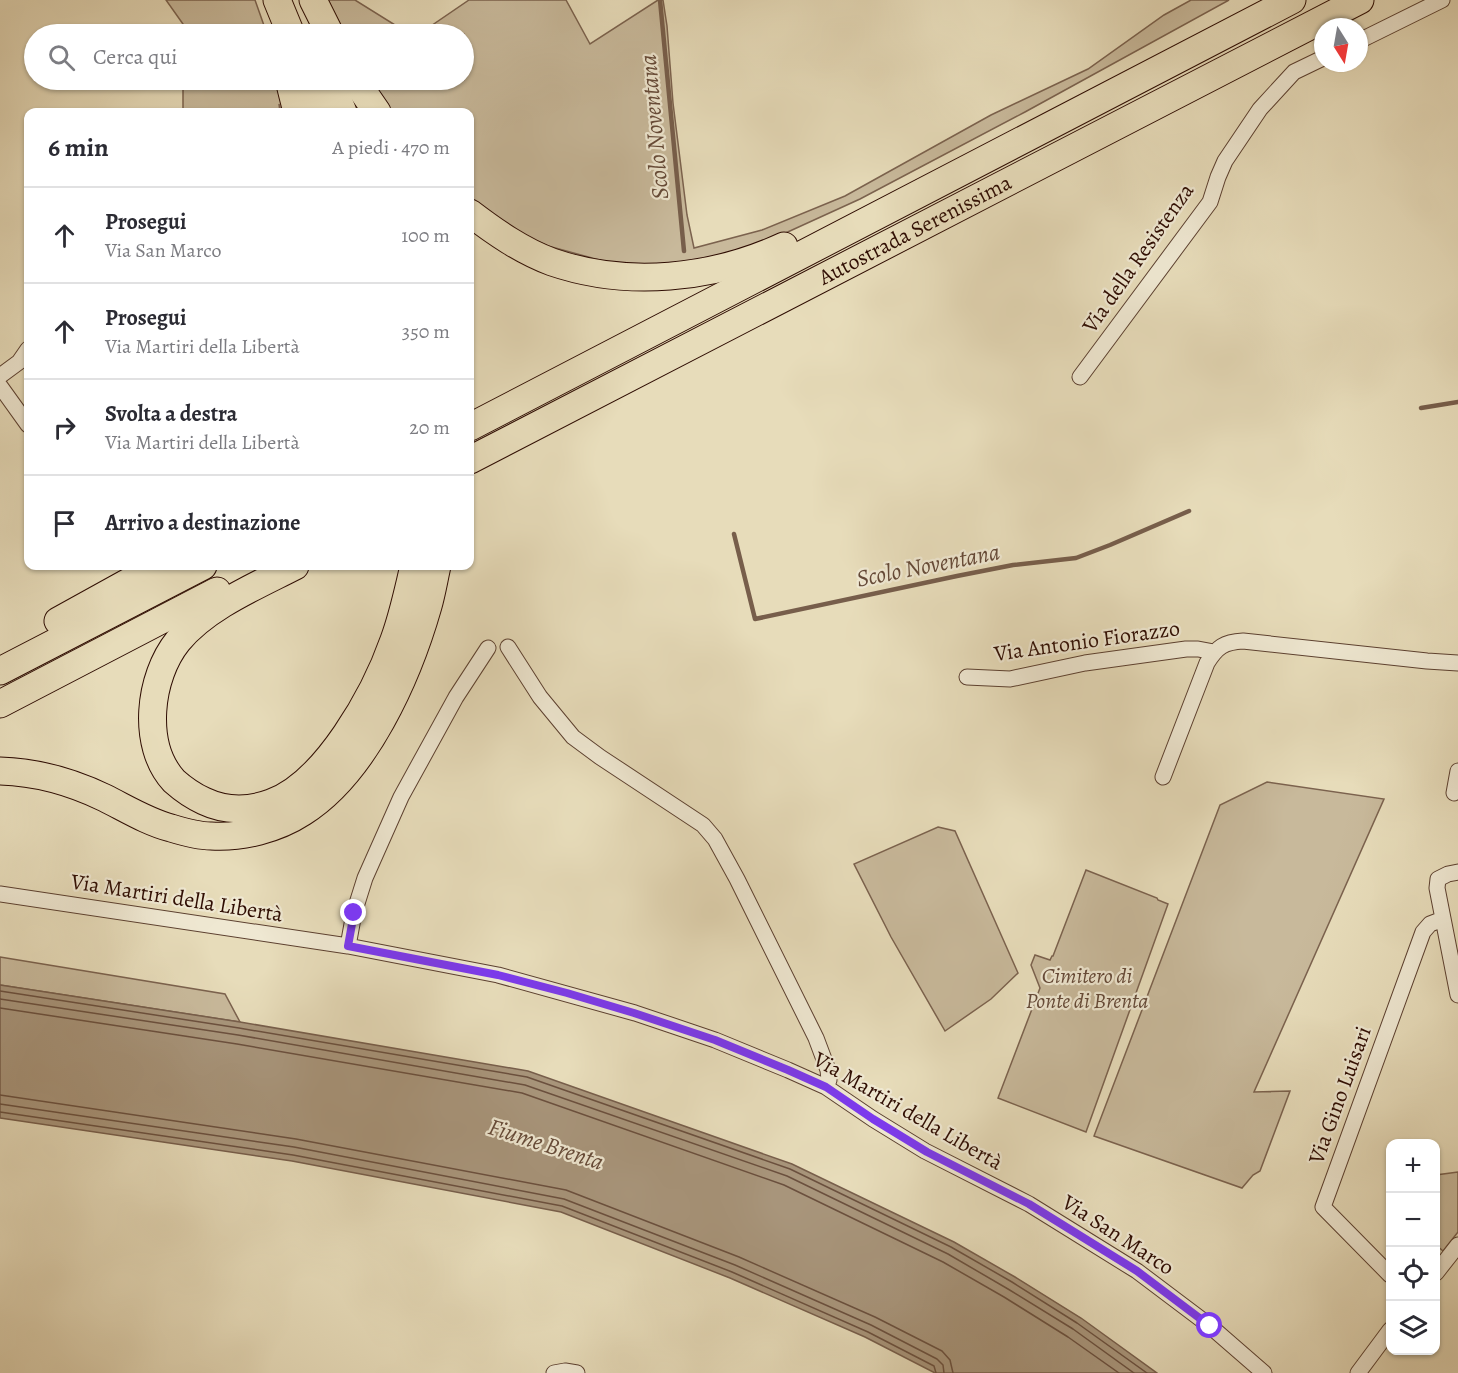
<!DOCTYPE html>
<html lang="it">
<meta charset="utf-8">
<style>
:root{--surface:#fff;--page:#f7f7f7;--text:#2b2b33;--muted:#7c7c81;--line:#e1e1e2}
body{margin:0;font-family:Alegreya,serif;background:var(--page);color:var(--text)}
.controls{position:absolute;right:18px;bottom:18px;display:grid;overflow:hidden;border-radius:12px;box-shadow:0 2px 4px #0004}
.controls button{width:54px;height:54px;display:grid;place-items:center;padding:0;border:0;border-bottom:2px solid var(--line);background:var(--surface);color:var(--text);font:30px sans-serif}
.compass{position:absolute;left:1314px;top:18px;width:54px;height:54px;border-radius:50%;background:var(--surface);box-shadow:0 2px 4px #0004;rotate:169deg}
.stop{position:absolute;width:18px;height:18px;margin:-14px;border:4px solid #7c3aed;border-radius:50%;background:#fff}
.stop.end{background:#7c3aed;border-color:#fff;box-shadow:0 2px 6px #0008}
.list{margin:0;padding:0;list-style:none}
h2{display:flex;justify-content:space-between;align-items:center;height:78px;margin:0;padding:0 24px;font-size:26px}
h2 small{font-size:20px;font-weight:400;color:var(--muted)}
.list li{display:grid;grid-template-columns:39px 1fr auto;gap:18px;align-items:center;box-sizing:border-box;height:96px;padding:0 24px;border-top:2px solid var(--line)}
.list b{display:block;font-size:22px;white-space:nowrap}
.list p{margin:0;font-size:20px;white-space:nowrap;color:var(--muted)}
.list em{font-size:20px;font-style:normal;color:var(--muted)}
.icon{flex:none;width:33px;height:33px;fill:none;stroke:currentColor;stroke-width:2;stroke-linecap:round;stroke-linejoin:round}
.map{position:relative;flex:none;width:1458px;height:1373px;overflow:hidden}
.search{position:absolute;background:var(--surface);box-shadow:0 2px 4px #0004;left:24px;top:24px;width:450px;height:66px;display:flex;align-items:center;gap:15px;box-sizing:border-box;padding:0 21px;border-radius:33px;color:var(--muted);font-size:22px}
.panel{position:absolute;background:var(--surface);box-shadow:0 2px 4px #0004;left:24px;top:108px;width:450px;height:462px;border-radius:12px}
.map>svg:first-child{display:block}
.green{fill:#c8b99b;stroke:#7b624e;stroke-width:1.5}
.water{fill:#a8957b;stroke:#775e4b;stroke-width:1.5}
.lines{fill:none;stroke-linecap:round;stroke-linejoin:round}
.shore{stroke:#6b503e;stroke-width:1.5}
.stream{stroke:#775e4b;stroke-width:4.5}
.street-casing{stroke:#5c4030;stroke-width:17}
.highway-casing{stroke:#2e0c02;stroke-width:29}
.street{stroke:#efe8d2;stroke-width:15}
.highway{stroke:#e7dcba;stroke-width:27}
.route{stroke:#7c3aed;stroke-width:8}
.labels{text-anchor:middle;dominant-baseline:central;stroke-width:4.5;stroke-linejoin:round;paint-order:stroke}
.street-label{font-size:22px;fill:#2e0c02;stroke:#efe8d2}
.park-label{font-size:22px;font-style:italic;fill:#644938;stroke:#efe8d2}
.water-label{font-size:24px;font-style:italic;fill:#654a38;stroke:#efe8d2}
</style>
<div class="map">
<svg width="1458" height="1373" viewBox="0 0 1458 1373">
<rect width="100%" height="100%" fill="#e7dcba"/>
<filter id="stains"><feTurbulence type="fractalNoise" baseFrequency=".00333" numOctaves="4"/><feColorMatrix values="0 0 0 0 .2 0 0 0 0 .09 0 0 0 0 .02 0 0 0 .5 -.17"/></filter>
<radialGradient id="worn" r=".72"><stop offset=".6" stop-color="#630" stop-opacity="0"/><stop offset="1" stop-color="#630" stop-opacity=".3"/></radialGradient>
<!-- green -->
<path class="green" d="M 166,0 L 255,0 L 267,34 L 183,34 L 183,24 Z
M 317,0 L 355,0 L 403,30 L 422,32 L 469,0 L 566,0 L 590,44 L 658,0 L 663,0 L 667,26 L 673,103 L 687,215 L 694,248 L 762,230 L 845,196 L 991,115 L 1088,69 L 1164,15 L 1191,0 L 1229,0 L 1025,112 L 860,199 L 768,241 L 708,262 L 643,267 L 603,261 L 548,246 L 516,232 L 486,212 L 470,198 L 470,112 L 389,112 L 368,80 L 464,80 L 464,34 L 338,34 Z
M 183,80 L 281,80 L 289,112 L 281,112 L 279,104 L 280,112 L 183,112 Z
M 1267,782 L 1384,799 L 1254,1092 L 1290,1091 L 1260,1171 L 1253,1175 L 1242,1188 L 1094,1136 L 1220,805 Z
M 938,827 L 955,831 L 1018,973 L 991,999 L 945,1031 L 891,937 L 854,864 Z
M 1086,870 L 1157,898 L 1158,900 L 1168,904 L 1086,1132 L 998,1098 L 1040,988 L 1031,965 L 1035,955 L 1050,960 L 1052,956 L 1053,956 Z
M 0,957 L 225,994 L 240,1022 L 0,985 Z
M 1458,1172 L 1458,1232 L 1443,1251 L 1436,1245 L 1436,1175 Z"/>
<!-- water -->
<path class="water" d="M 0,985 L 240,1022 L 528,1071 L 792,1164 L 954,1242 L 1015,1277 L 1081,1318 L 1157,1373 L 935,1373 L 865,1337 L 730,1278 L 561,1212 L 292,1161 L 0,1118 Z"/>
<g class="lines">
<!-- shore -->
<path class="shore" d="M 0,991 L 239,1028 L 527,1077 L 790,1169 L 951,1247 L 1012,1282 L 1077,1323 L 1147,1373
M 0,999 L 238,1035 L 525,1085 L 787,1176 L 948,1254 L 1008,1289 L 1073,1329 L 1134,1373
M 0,1008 L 237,1044 L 522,1093 L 784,1185 L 943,1262 L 1004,1297 L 1068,1337 L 1119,1373
M 0,1095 L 296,1139 L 566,1190 L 739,1257 L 875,1317 L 942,1351 L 950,1360 L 953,1373
M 0,1104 L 294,1147 L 564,1199 L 735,1265 L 871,1325 L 937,1359 L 943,1365 L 944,1373
M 0,1112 L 293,1155 L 562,1206 L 732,1272 L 868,1332 L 934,1366 L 936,1373"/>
<!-- stream -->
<path class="stream" d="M 660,0 L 684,251
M 1421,408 L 1458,402
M 734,534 L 755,619 L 957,576 L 1013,565 L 1076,558 L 1110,545 L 1189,511"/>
<defs>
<path id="street" d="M 1359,41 L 1442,0
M 0,376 L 19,362 L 28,349
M 1080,377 L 1210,202 L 1218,177 L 1225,161 L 1260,109 L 1294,72 L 1323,58
M 0,386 L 28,425
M 508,647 L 540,697 L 573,737 L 600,757 L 703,825 L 715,839 L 737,879 L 816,1038 L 828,1070 L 829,1080 L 826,1087
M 967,677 L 1010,679 L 1085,663 L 1186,649 L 1198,649 L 1214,652
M 1163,777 L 1207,663 C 1217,647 1224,642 1243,641 L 1427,661 L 1458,663
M 1454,793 L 1458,771
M 1458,872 L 1448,874 L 1438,879 L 1437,888 L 1458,995
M 0,894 L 348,946 L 498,975 L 635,1013 L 715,1040 L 788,1070 L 826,1087 L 873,1119 L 925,1151 L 1029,1204 L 1137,1271 L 1210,1326 L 1264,1373
M 348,946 L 354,913 L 365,878 L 401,797 L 456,697 L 488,648
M 1436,1273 L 1458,1245
M 1390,1275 L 1323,1207 L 1423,932 L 1430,924 L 1443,919
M 554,1373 L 565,1371 L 577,1373
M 1358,1373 L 1390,1330"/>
<g id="highway">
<path d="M 277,0 L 291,34"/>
<path d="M 313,0 L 330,34"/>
<path d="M 289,80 L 297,112"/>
<path d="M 309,80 L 322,112"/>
<path d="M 330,80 L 343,112"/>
<path d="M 355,80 L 377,112"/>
<path d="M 470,213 C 495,232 522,251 552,262 C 628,288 712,279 784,246"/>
<path d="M 470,427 L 1292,0"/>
<path id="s1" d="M 470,460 L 1360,0"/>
<path d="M 295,566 C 256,586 206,607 178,641 C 149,677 141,745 174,781 C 183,789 193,796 204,801 C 225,811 249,811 271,803 C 326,783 375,694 394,640 C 403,616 408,591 414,566"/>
<path d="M 58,621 L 134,579 L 156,566"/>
<path d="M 0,671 L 203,566"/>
<path d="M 0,704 L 217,591"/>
<path d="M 0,771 C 37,772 72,782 105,798 C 127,809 148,822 171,828 C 184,832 198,836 211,836 C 242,838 277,829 303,812 C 366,772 408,676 428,606 C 432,592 434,579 437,566"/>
</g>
</defs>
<!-- street casing -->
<use href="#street" class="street-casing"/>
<!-- highway casing -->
<use href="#highway" class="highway-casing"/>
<!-- street -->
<use href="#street" class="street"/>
<!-- highway -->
<use href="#highway" class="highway"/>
</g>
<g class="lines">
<!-- route -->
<path class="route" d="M 354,913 L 348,946 L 498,975 L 567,993 L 634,1013 L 715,1040 L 788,1070 L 826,1087 L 873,1119 L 927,1152 L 1029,1204 L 1137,1271 L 1210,1326"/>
</g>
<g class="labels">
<!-- street labels -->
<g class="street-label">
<text stroke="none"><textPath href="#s1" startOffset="501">Autostrada Serenissima</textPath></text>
<text transform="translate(1138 258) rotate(-55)">Via della Resistenza</text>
<text transform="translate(1087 641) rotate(-8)">Via Antonio Fiorazzo</text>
<text transform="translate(177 898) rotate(9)">Via Martiri della Libertà</text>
<text transform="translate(1340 1095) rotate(-70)">Via Gino Luisari</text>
<text transform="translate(908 1111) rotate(30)">Via Martiri della Libertà</text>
<text transform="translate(1118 1235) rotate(33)">Via San Marco</text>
</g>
<!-- park labels -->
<g class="park-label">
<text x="1087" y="976">Cimitero di<tspan x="1087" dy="25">Ponte di Brenta</tspan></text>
</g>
<!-- water labels -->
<g class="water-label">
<text transform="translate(654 127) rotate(-95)">Scolo Noventana</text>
<text transform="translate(928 565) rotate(-11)">Scolo Noventana</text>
<text transform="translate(546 1144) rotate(18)">Fiume Brenta</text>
</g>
</g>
<rect width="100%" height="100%" filter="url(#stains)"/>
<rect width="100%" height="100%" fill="url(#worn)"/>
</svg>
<div class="controls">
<button>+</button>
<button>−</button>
<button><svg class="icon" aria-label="locate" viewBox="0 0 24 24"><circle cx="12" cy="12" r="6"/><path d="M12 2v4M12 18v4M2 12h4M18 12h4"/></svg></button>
<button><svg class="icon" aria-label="layers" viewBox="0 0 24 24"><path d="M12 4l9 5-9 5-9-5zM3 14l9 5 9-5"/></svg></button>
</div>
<svg class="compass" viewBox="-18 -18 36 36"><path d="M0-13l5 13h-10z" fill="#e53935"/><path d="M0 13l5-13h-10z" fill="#7c7c81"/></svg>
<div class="stop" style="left:1210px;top:1326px"></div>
<div class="stop end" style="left:354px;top:913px"></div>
<div class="search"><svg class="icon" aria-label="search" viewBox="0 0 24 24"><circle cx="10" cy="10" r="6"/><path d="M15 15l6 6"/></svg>Cerca qui</div>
<section class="panel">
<h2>6 min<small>A piedi · 470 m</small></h2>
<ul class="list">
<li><svg class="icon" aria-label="ahead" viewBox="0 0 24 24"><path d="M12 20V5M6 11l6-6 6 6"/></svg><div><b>Prosegui</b><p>Via San Marco</p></div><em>100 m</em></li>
<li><svg class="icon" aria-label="ahead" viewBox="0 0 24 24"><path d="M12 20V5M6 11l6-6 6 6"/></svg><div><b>Prosegui</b><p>Via Martiri della Libertà</p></div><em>350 m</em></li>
<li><svg class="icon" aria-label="right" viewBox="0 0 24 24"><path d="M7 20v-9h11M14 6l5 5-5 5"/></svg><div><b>Svolta a destra</b><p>Via Martiri della Libertà</p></div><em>20 m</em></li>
<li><svg class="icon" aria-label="arrive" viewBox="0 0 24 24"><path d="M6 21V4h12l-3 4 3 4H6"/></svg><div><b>Arrivo a destinazione</b></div></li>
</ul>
</section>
</div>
